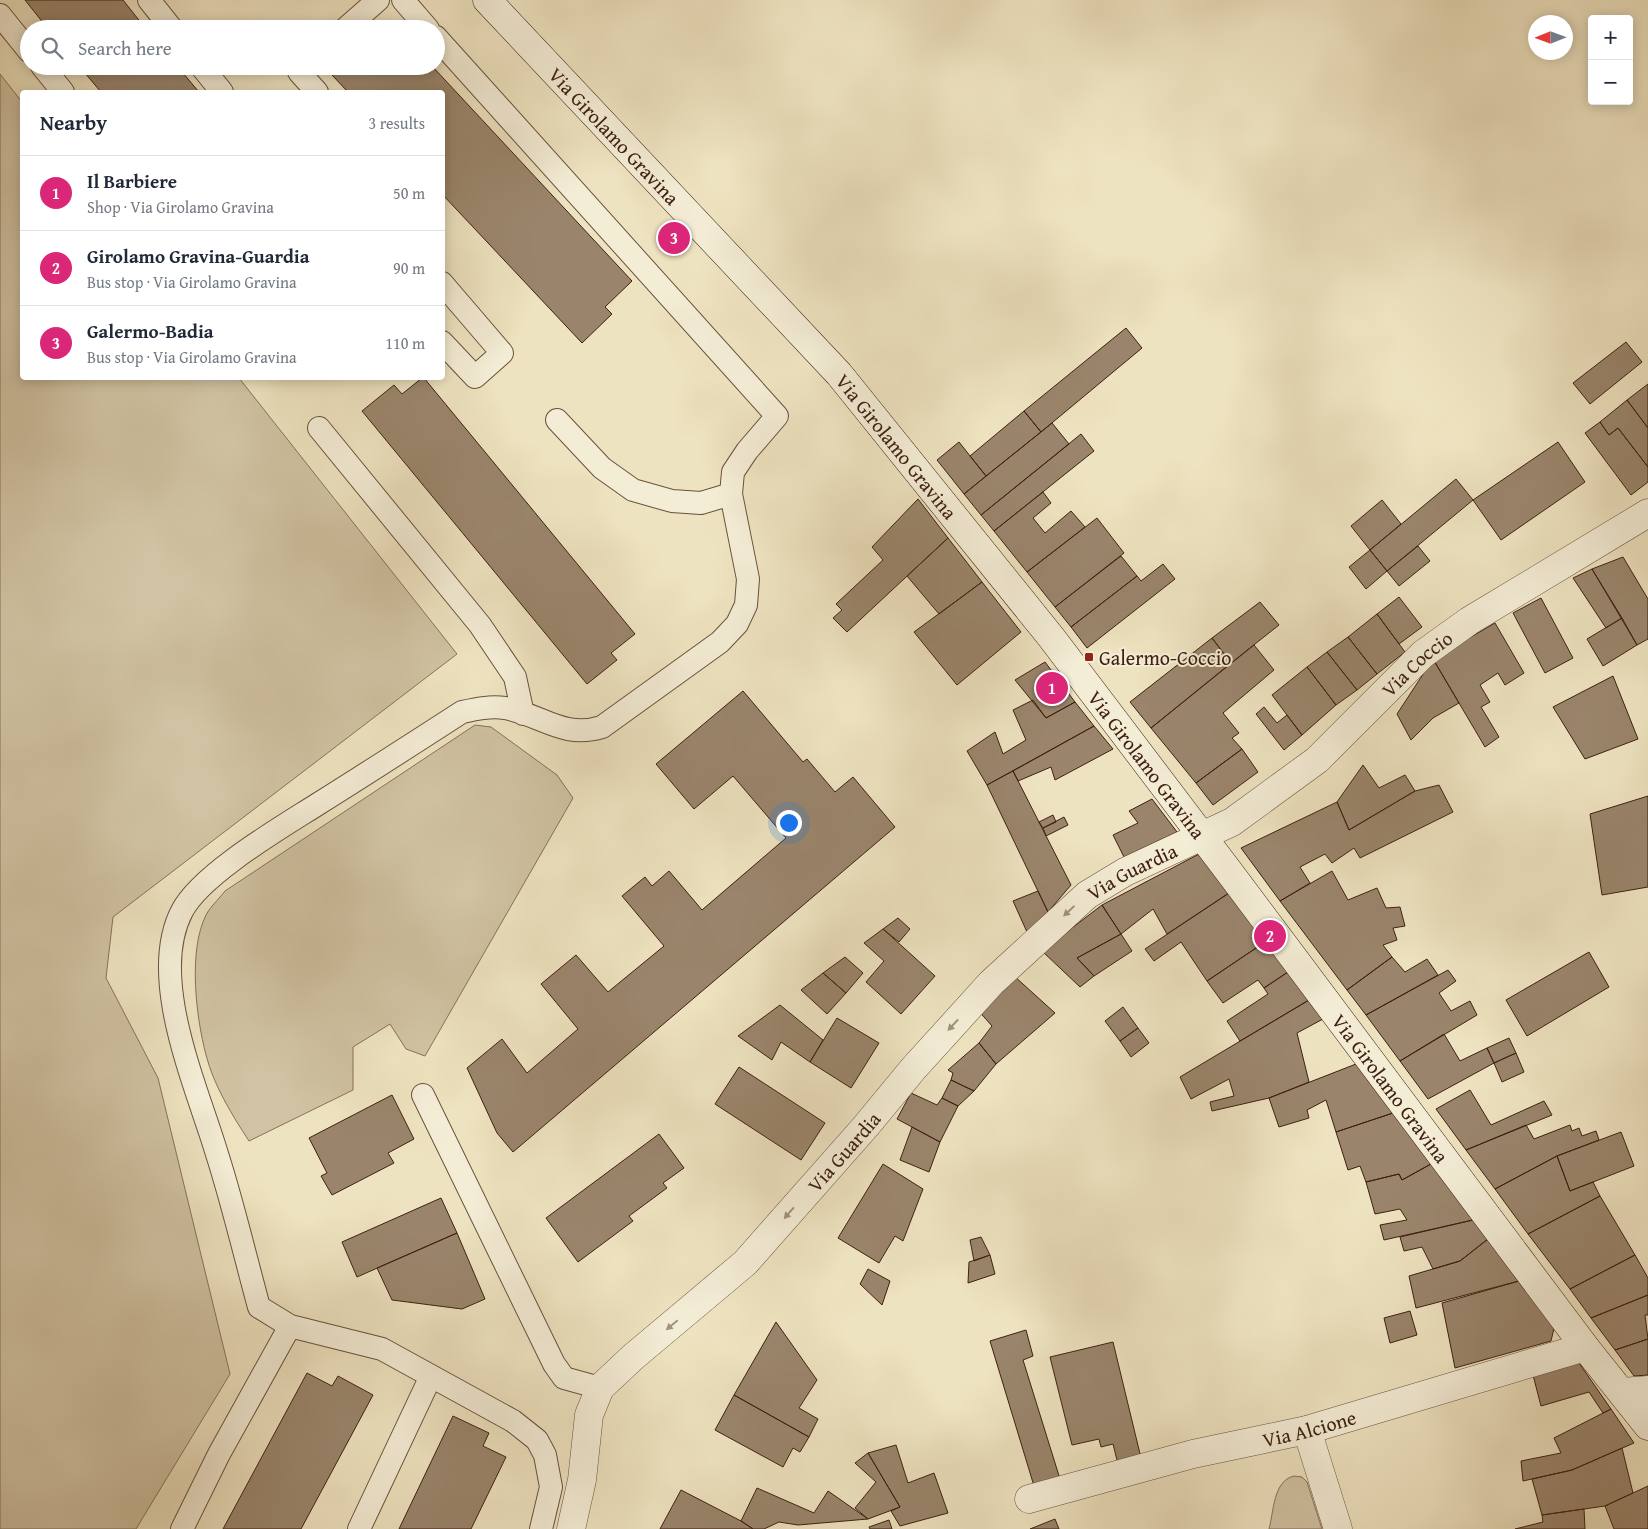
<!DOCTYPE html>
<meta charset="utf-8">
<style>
:root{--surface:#fff;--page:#f6f6f7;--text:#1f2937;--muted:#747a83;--line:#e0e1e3;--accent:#db2777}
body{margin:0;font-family:"Gentium Book Plus",serif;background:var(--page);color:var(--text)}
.controls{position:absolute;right:15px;top:15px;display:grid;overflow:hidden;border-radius:5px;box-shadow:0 2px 12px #0003}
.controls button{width:45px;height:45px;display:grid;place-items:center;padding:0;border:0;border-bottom:1px solid var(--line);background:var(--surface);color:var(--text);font:25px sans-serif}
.compass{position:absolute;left:1528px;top:15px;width:45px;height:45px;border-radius:50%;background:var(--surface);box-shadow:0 2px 12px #0003;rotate:269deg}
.you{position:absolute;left:788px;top:822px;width:18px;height:18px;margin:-12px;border:4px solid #fff;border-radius:50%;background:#1a73e8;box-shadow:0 0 0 8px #1a73e833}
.badge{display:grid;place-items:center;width:32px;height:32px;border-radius:50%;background:var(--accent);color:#fff;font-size:16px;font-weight:700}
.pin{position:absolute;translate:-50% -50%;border:2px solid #fff;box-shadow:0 1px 5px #0006}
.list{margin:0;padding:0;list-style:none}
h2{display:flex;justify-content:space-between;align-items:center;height:65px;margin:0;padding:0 20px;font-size:21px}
h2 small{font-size:16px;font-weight:400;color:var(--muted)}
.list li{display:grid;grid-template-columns:32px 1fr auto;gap:15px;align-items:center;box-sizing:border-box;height:75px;padding:0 20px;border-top:1px solid var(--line)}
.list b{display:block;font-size:19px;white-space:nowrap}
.list p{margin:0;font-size:16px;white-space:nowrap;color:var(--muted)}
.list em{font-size:16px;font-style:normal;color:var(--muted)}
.icon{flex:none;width:28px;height:28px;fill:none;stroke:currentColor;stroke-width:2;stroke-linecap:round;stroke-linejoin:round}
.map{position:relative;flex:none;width:1648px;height:1529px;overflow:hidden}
.search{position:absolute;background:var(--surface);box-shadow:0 2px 12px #0003;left:20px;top:20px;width:425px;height:55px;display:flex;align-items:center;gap:12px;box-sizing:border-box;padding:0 18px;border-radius:28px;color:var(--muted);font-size:19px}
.panel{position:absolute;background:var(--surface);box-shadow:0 2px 12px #0003;left:20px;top:90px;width:425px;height:290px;border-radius:5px}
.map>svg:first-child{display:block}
.green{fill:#d0c2a2;stroke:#87715a}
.building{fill:#9a856c;stroke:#3e2011}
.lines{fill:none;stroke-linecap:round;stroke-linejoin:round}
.service-casing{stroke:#6a513d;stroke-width:24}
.minor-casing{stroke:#6a513d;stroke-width:29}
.secondary-casing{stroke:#3e2011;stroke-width:29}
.service{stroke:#f4edd6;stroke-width:22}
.minor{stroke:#f4edd6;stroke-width:28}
.secondary{stroke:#f4edd6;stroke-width:28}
.oneway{fill:#a2917d}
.poi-dot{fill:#8f2418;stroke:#f4edd6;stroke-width:2}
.labels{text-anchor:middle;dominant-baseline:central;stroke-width:4;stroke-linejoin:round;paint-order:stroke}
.street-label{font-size:20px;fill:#3e2011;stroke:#f4edd6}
.poi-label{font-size:20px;fill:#3e2011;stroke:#f4edd6;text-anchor:start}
</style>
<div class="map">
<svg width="1648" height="1529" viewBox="0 0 1648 1529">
<rect width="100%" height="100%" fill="#eee3c0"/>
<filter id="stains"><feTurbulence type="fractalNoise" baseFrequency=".004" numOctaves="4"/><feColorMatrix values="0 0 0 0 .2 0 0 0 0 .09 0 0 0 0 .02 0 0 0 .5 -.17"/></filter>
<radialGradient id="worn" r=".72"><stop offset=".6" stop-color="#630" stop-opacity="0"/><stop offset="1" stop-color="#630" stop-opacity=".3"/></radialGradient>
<!-- green -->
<path class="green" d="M 0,74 L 22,102 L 22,378 L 239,378 L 457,654 L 113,917 L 106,978 L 158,1078 L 230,1374 L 136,1529 L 0,1529 Z
M 475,725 L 491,727 L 557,775 L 573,798 L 425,1056 L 406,1049 L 390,1024 L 353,1047 L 353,1090 L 249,1141 C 232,1115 214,1086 206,1055 C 196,1017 188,951 206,915 C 210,907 219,899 225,891 Z
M 1294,1476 L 1302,1477 L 1307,1482 L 1322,1529 L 1269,1529 C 1274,1511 1273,1481 1294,1476 Z"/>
<!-- building -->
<path class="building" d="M 25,0 L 123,0 L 146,29 L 48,29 Z
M 79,66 L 177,66 L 199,92 L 101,92 Z
M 342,66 L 432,66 L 632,281 L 605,307 L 612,314 L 582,343 L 442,194 L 442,92 L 348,92 L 332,75 Z
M 1126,328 L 1142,348 L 1041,432 L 1024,411 Z
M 1626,342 L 1642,362 L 1590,404 L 1573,383 Z
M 422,378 L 424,378 L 635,634 L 611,653 L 617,660 L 587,684 L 362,411 L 394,385 L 402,394 Z
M 1648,384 L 1648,428 L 1627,400 Z
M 1627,400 L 1648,428 L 1648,467 L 1618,428 L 1609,435 L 1600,422 Z
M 1024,411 L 1041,432 L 986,476 L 970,456 Z
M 1600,422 L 1609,435 L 1618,428 L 1648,467 L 1648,482 L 1631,495 L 1585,433 Z
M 1052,423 L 1069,444 L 981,515 L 964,494 Z
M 1081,434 L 1094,451 L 994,531 L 981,515 Z
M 959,442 L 986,476 L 964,494 L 937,460 Z
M 1558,442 L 1585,482 L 1501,540 L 1473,500 Z
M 1456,479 L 1473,500 L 1387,571 L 1370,550 Z
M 1043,492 L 1051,503 L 1033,518 L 1045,533 L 1071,511 L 1085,527 L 1027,572 L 994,531 Z
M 918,499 L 948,538 L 847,632 L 833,618 L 842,610 L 836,604 L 883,560 L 872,547 Z
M 1382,500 L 1401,524 L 1370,550 L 1351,526 Z
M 1097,518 L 1124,553 L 1055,607 L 1027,572 Z
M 948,538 L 982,582 L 939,614 L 907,576 Z
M 1418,546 L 1430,561 L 1399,586 L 1387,571 Z
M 1370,550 L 1387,571 L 1366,589 L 1349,567 Z
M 1121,556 L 1137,576 L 1071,627 L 1055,607 Z
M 1623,557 L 1648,599 L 1648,639 L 1637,645 L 1592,569 Z
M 1163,564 L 1175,579 L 1087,648 L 1071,627 L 1137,576 L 1141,581 Z
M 1592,569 L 1622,618 L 1606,628 L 1573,578 Z
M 982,582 L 1021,632 L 957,685 L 914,632 Z
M 1399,597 L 1422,627 L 1399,644 L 1377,614 Z
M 1541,598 L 1573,658 L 1545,673 L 1513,613 Z
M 1260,602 L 1279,625 L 1231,663 L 1212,638 Z
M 1377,614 L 1405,652 L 1377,674 L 1348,637 Z
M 1622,618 L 1637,645 L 1603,666 L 1587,639 Z
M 1495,623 L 1524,673 L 1505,685 L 1498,673 L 1480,685 L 1490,702 L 1481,707 L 1499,737 L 1485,747 L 1433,659 Z
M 1348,637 L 1377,674 L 1357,690 L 1327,652 Z
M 1212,638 L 1231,663 L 1151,728 L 1130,702 Z
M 1254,645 L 1274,670 L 1223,713 L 1239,733 L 1232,738 L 1242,749 L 1196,783 L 1151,728 Z
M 1327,652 L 1357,690 L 1336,705 L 1307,667 Z
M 1433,659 L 1459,703 L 1433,718 L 1411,740 L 1397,714 Z
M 1045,662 L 1075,702 L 1046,718 L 1015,680 Z
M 1307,667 L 1336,705 L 1302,735 L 1272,695 Z
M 1613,676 L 1638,739 L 1585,759 L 1553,707 Z
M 743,691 L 803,762 L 807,759 L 835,792 L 853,777 L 895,827 L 513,1152 L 497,1133 L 467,1068 L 502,1039 L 527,1073 L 578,1029 L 541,984 L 576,955 L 608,992 L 664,946 L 622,896 L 645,877 L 652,886 L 669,871 L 702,910 L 786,838 L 733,776 L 694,809 L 656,764 Z
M 1033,700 L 1046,718 L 1075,702 L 1094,726 L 987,785 L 967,751 L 995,732 L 1003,754 L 1026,740 L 1013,710 Z
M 1264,707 L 1277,723 L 1287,715 L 1302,735 L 1284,750 L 1256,714 Z
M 1094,726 L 1113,749 L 1055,780 L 1051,767 L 1018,781 L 1013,771 Z
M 1242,749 L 1258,772 L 1213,805 L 1196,783 Z
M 1363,765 L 1379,788 L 1405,775 L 1415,791 L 1349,830 L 1337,802 Z
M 1013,771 L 1071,885 L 1048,912 L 987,785 Z
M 1439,785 L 1453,812 L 1360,858 L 1354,848 L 1332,863 L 1325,854 L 1300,867 L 1310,883 L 1280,901 L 1241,848 L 1337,802 L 1349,830 L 1415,791 Z
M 1648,796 L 1648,887 L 1602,895 L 1590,814 Z
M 1152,799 L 1177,832 L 1124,857 L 1113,835 L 1138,823 L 1129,811 Z
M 1053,815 L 1056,822 L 1043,828 L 1039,822 Z
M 1064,817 L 1068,825 L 1046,836 L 1043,828 Z
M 1199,854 L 1229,893 L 1167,934 L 1153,909 L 1121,934 L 1102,905 Z
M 1332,871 L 1348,900 L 1377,888 L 1386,908 L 1400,907 L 1405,926 L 1393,928 L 1397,940 L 1383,945 L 1392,957 L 1347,990 L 1280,901 Z
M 1038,891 L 1048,912 L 1027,932 L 1013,901 Z
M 1229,893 L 1265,942 L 1207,981 L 1181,942 L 1154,961 L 1145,949 Z
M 1102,905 L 1121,934 L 1077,958 L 1094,976 L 1080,987 L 1042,951 Z
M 898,918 L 910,929 L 899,942 L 883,929 Z
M 883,929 L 935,976 L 901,1014 L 866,982 L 884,961 L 864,943 Z
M 1121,934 L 1132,951 L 1094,976 L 1077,958 Z
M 1265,942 L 1288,972 L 1264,988 L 1258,980 L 1223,1003 L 1207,981 Z
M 1589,952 L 1609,987 L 1527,1036 L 1506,1000 Z
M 845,957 L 863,973 L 846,993 L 823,973 Z
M 1392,957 L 1405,972 L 1427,959 L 1438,975 L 1366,1015 L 1347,990 Z
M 1448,970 L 1456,981 L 1439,993 L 1451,1011 L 1470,1001 L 1477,1015 L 1400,1061 L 1366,1015 Z
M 1288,972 L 1309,1000 L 1240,1041 L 1227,1021 L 1268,994 L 1264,988 Z
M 823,973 L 846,993 L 827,1014 L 801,990 Z
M 1013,975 L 1055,1013 L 996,1064 L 979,1043 L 992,1026 L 977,1009 Z
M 1309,1000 L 1323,1019 L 1297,1033 L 1309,1082 L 1269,1098 L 1212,1111 L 1210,1102 L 1234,1096 L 1229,1079 L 1191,1099 L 1180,1077 Z
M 780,1005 L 823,1040 L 810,1062 L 781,1042 L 772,1060 L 738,1036 Z
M 1123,1007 L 1138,1028 L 1120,1041 L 1105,1021 Z
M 837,1018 L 879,1043 L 851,1088 L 810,1062 Z
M 1138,1028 L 1149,1043 L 1131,1057 L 1120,1041 Z
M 1444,1034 L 1460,1061 L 1487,1048 L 1494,1063 L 1428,1099 L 1400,1061 Z
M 1509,1038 L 1516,1053 L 1494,1063 L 1487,1048 Z
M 979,1043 L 996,1064 L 974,1091 L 951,1080 L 953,1073 L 948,1070 Z
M 1516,1053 L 1524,1072 L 1502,1082 L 1494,1063 Z
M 1356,1064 L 1393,1113 L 1336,1132 L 1326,1100 L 1307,1110 L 1309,1118 L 1279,1127 L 1269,1098 Z
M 739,1067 L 825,1123 L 801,1160 L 715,1104 Z
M 951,1080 L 974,1091 L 958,1106 L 942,1098 Z
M 1470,1090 L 1491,1125 L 1544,1101 L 1552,1115 L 1466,1150 L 1436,1109 Z
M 911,1093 L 937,1105 L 942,1098 L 958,1106 L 940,1142 L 897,1119 Z
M 392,1095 L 414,1139 L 388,1153 L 394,1163 L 332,1195 L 321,1176 L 327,1173 L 309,1138 Z
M 1393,1113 L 1431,1164 L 1402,1180 L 1399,1174 L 1366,1182 L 1360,1166 L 1348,1170 L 1336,1132 Z
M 1526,1125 L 1534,1139 L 1570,1125 L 1572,1131 L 1579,1128 L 1582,1136 L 1596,1131 L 1599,1140 L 1557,1156 L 1495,1189 L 1466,1150 Z
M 912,1127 L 940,1142 L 929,1172 L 900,1160 Z
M 1621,1132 L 1634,1166 L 1570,1191 L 1557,1156 Z
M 659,1134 L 684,1168 L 663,1183 L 667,1188 L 629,1216 L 633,1221 L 578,1262 L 546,1218 Z
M 1557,1156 L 1570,1191 L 1593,1182 L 1600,1196 L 1528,1234 L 1495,1189 Z
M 883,1164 L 923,1189 L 903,1241 L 895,1236 L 879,1263 L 838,1238 Z
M 1431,1164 L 1473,1220 L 1384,1240 L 1380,1225 L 1407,1220 L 1400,1209 L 1375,1214 L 1366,1182 L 1399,1174 L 1402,1180 Z
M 1600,1196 L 1635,1255 L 1570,1289 L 1528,1234 Z
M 441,1198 L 457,1233 L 357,1277 L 342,1242 Z
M 1473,1220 L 1488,1239 L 1460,1261 L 1433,1269 L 1422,1247 L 1404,1251 L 1400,1237 Z
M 457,1233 L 485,1299 L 462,1309 L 392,1300 L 377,1268 Z
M 981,1237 L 990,1255 L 974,1261 L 970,1240 Z
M 1488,1239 L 1519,1281 L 1416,1308 L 1409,1276 L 1460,1261 Z
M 990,1255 L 995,1274 L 968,1283 L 969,1262 Z
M 1635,1255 L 1648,1278 L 1648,1295 L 1591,1318 L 1570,1289 Z
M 868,1269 L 890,1281 L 882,1305 L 860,1284 Z
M 1519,1281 L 1554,1328 L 1551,1341 L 1455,1368 L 1442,1303 Z
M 1648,1295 L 1648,1315 L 1645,1315 L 1648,1339 L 1615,1350 L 1591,1318 Z
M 1410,1311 L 1417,1335 L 1390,1343 L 1384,1318 Z
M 776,1322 L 817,1380 L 799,1408 L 818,1419 L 809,1437 L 734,1395 Z
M 1026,1330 L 1033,1356 L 1023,1360 L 1060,1479 L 1034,1486 L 990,1341 Z
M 1648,1339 L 1648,1375 L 1634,1376 L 1615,1350 Z
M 1113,1342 L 1141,1458 L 1118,1464 L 1113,1444 L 1101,1447 L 1099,1439 L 1072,1445 L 1050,1357 Z
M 1579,1363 L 1611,1409 L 1603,1413 L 1589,1392 L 1541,1406 L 1533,1375 Z
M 307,1373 L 332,1386 L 338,1376 L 373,1395 L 301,1529 L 223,1529 Z
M 734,1395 L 809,1437 L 800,1452 L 793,1448 L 783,1467 L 715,1430 Z
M 1611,1409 L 1634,1443 L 1572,1470 L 1523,1481 L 1521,1461 L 1561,1453 L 1554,1438 Z
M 453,1416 L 489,1433 L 483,1446 L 506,1457 L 471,1529 L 399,1529 Z
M 896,1445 L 908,1483 L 934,1473 L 948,1513 L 900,1526 L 891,1511 L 900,1507 L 868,1453 Z
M 1622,1448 L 1633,1493 L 1605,1506 L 1542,1515 L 1532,1479 L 1572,1470 Z
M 868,1453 L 900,1507 L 868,1519 L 855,1508 L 876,1482 L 855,1463 Z
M 1648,1486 L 1648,1529 L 1614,1529 L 1605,1506 Z
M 757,1488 L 814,1513 L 828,1491 L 868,1519 L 798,1525 L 779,1522 L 764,1529 L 753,1529 L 741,1521 Z
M 681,1490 L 741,1521 L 753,1529 L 660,1529 Z
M 1584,1509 L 1585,1529 L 1515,1529 L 1543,1522 L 1542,1515 Z
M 1055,1519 L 1059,1529 L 1030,1529 Z
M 889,1520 L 892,1529 L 870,1529 L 869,1527 Z"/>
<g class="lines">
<defs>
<path id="service" d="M 149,0 L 172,29
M 403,0 L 428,29
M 0,15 L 29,51
M 345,29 L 378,0
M 436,37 L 777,416 L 747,451 L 733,472 L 731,494 L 748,579 L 746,605 L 737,624 L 720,642 L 602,727 C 563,739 542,715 505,708 C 490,706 476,709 462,712 C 414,743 366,774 318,804 C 282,827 201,874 182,911 C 147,978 197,1087 217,1154 C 233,1204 245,1256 259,1307 L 290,1326 L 382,1349 L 513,1421 L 537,1440 L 545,1455 L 551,1487 L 541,1529
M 42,66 L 63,92
M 201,66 L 222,92
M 305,66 L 299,72 L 317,92
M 442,283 L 502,353 L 475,377 L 442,342
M 557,420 L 602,468 L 633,490 L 672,501 L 701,503 L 731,494
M 319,428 L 480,625 L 515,677 L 523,714
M 423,1095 L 554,1364 L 564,1378 L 600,1388
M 182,1529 L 219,1454 L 290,1326
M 359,1529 L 431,1376"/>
<g id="minor">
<path d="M 1622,1392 L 1648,1390"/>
<path d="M 1307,1430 L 1338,1529"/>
<path id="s1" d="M 1029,1499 L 1193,1454 L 1307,1430 L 1585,1347"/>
<path id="s2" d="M 571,1529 L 582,1480 L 589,1415 L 600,1388 L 633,1357 L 745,1263 L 866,1126 L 913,1069 L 991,983 L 1087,895 L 1125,872 L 1232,822 L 1317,760 L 1423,654 L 1469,621 L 1648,513"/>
</g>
<g id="secondary">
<path id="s3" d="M 487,0 L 839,374 L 1051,637 L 1230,873 L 1585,1347 L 1648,1426"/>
</g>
</defs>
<!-- service casing -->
<use href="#service" class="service-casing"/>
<!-- minor casing -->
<use href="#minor" class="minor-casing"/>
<!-- secondary casing -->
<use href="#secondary" class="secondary-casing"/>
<!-- service -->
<use href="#service" class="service"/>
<!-- minor -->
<use href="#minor" class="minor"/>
<!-- secondary -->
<use href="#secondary" class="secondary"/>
</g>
<!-- one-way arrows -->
<defs><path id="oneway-solid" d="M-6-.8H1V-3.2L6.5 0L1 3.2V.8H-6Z" transform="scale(1.25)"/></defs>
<g class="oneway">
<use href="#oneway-solid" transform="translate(1069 911) rotate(137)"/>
<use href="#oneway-solid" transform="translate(953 1025) rotate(133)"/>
<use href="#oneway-solid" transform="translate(789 1213) rotate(131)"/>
<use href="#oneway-solid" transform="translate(672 1325) rotate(140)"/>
</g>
<!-- markers -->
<rect class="poi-dot" x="1084" y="652" width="10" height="10" rx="2.5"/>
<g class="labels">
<!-- street labels -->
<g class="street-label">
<text stroke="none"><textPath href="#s3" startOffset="186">Via Girolamo Gravina</textPath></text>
<text stroke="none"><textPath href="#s3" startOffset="606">Via Girolamo Gravina</textPath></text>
<text stroke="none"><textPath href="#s2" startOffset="1246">Via Coccio</textPath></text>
<text stroke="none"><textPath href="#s3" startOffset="1011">Via Girolamo Gravina</textPath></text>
<text stroke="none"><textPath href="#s2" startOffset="890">Via Guardia</textPath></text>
<text stroke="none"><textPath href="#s3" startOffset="1416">Via Girolamo Gravina</textPath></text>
<text stroke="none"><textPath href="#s2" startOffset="485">Via Guardia</textPath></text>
<text stroke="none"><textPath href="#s1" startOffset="289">Via Alcione</textPath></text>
</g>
<!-- poi labels -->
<g class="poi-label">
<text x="1099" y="657">Galermo-Coccio</text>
</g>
</g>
<rect width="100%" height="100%" filter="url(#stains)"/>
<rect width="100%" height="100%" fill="url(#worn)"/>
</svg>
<div class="controls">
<button>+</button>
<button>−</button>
</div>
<svg class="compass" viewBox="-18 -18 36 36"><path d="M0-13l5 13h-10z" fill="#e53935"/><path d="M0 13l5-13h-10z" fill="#747a83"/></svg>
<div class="you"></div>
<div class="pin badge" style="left:1052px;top:688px">1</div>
<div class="pin badge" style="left:1270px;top:936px">2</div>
<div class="pin badge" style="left:674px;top:238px">3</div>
<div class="search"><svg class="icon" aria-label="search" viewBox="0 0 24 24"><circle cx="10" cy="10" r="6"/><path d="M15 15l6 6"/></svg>Search here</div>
<section class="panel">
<h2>Nearby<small>3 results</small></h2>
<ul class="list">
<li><span class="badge">1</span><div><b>Il Barbiere</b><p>Shop · Via Girolamo Gravina</p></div><em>50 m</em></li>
<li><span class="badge">2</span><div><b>Girolamo Gravina-Guardia</b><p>Bus stop · Via Girolamo Gravina</p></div><em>90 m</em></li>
<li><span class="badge">3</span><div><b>Galermo-Badia</b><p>Bus stop · Via Girolamo Gravina</p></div><em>110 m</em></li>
</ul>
</section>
</div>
